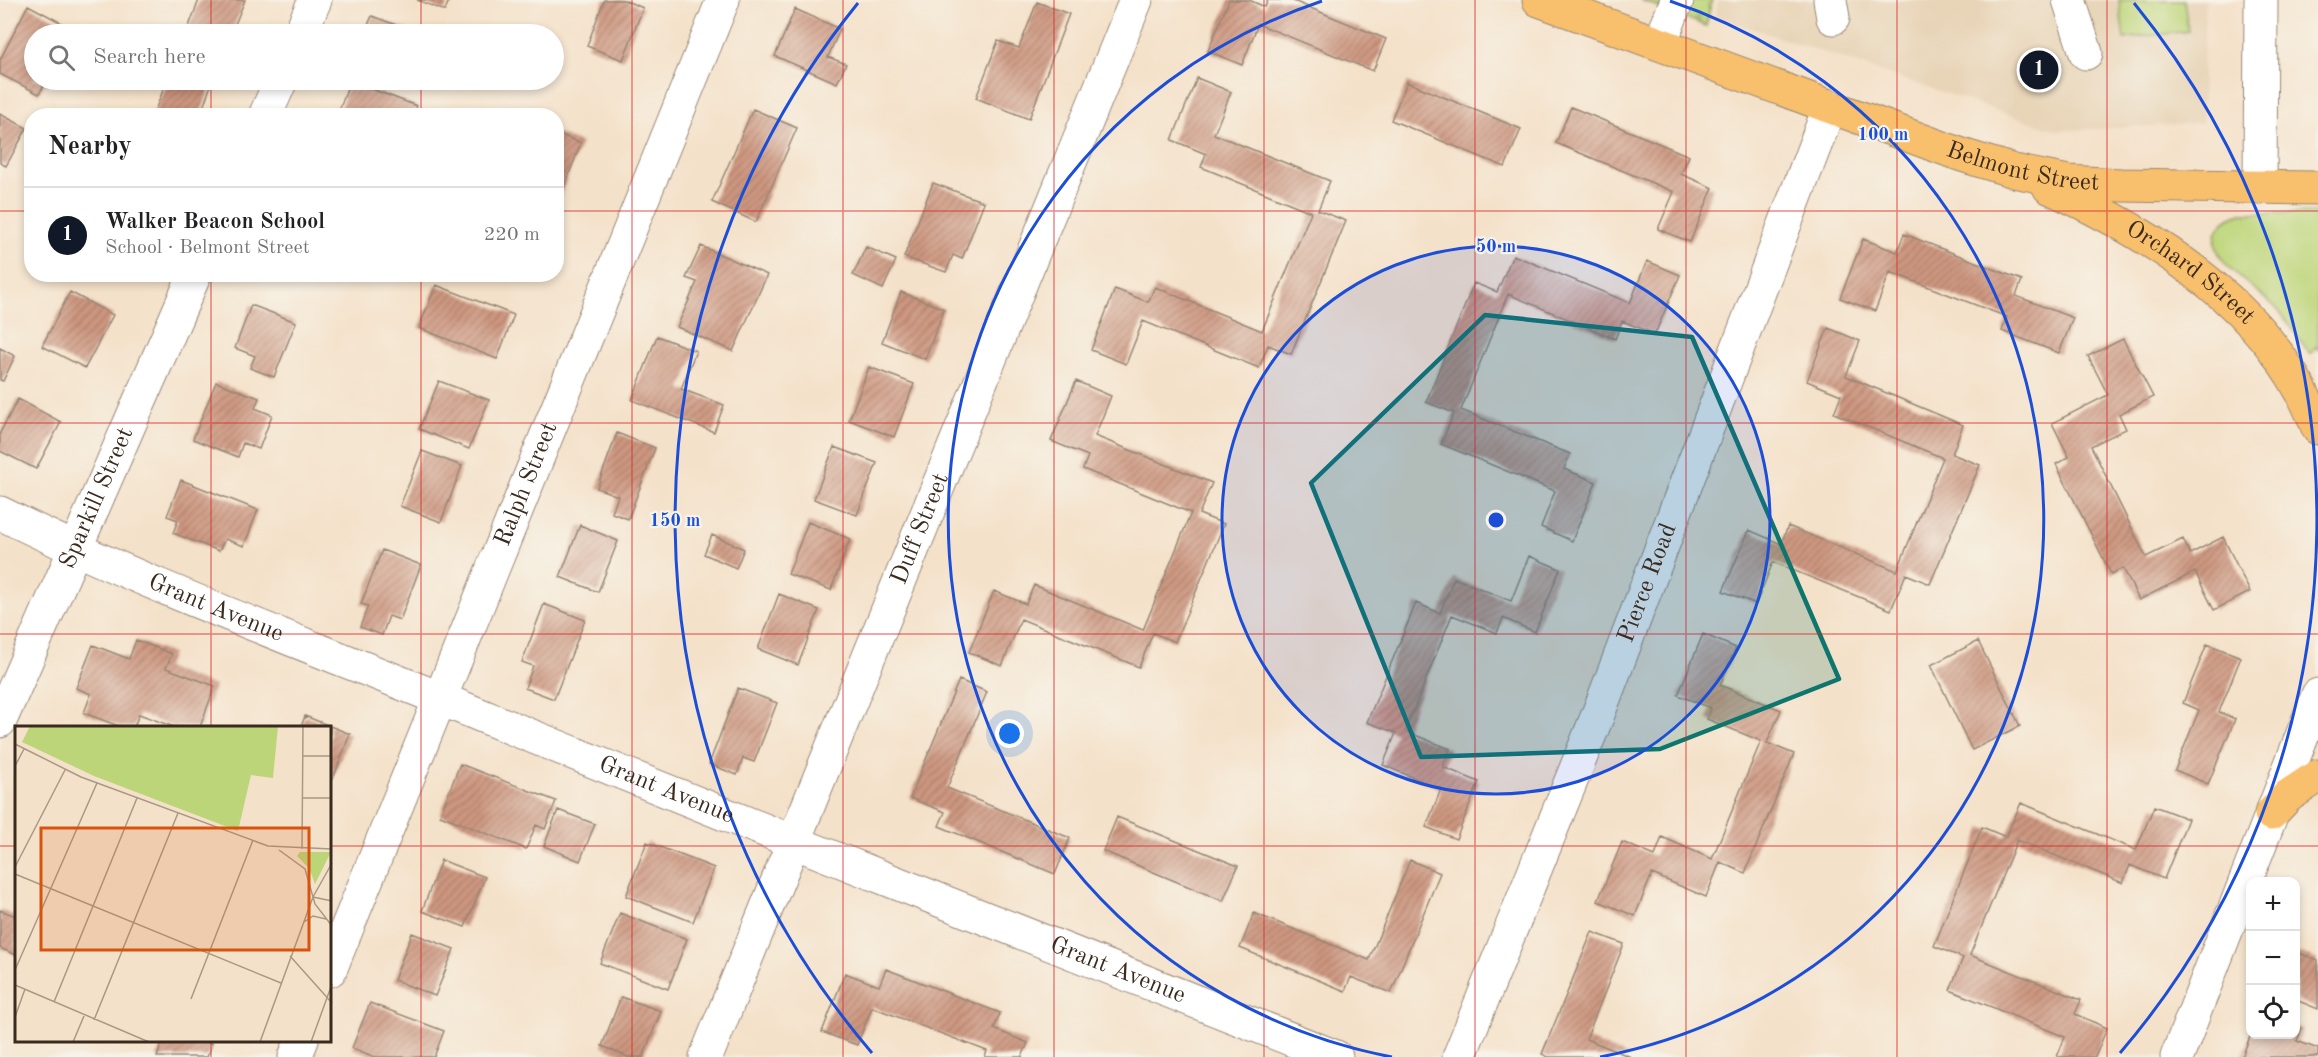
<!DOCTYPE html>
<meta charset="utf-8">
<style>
:root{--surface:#fff;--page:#f6f6f6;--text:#202124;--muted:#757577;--line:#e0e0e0;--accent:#111827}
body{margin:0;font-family:"Old Standard TT",serif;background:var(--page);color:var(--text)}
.controls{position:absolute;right:18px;bottom:18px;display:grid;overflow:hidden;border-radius:12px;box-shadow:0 3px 9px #0003}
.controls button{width:54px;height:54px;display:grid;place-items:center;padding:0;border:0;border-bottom:2px solid var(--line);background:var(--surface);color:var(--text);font:30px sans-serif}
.you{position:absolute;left:1010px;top:734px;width:21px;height:21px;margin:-15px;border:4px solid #fff;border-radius:50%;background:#1a73e8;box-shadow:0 0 0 9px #1a73e833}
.badge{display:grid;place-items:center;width:39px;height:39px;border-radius:50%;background:var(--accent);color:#fff;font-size:20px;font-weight:700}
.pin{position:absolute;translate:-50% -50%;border:3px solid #fff;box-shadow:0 2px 6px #0006}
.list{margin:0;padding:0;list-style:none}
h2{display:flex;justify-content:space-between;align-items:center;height:78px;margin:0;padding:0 24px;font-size:26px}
h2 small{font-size:20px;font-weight:400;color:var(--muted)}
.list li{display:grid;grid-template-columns:39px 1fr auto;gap:18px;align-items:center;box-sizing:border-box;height:96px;padding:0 24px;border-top:2px solid var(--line)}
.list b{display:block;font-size:22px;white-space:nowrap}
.list p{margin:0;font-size:20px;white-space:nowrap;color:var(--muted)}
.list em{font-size:20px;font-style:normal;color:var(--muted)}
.icon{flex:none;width:33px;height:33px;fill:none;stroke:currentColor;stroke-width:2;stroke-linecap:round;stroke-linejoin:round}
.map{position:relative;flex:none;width:2318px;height:1057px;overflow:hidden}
.search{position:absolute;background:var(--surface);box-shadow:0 3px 9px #0003;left:24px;top:24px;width:540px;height:66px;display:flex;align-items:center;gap:15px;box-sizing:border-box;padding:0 21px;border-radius:33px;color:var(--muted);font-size:22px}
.panel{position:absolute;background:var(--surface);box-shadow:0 3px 9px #0003;left:24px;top:108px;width:540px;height:174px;border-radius:24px}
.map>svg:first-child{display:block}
.built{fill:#e8d4b7}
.cemetery{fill:url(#cemetery-stones);stroke:#7c804c;stroke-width:1.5}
.park{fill:#bdd579;stroke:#7c804c;stroke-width:1.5}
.building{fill:url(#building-hatch)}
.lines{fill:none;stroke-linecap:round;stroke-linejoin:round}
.minor-casing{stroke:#988674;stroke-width:35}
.major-casing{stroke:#988674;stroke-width:35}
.minor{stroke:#fff;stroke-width:33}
.major{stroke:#f8bf6c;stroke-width:33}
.marked{fill:#0f766e;fill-opacity:0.2;stroke:#0f766e;stroke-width:4.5;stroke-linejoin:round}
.grid{fill:none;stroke:#d62828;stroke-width:1.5;stroke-opacity:0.55}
.ring{fill:none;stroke:#1d4ed8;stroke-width:3}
.labels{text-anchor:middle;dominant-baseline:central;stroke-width:4.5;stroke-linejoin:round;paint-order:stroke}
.street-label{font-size:24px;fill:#3b2a1e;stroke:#f7f3e8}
.inset-road{fill:none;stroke:#aa9885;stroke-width:1.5}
.view{fill:#d7540e;fill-opacity:0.15;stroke:#d7540e;stroke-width:3}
.inset-edge{fill:none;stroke:#3b2a1e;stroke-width:3}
.centre{fill:#1d4ed8;stroke:#f7f3e8;stroke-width:3}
.ring-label{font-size:18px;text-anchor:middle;font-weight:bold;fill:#1d4ed8;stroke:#f7f3e8;stroke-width:4.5;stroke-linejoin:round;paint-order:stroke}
</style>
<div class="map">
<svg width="2318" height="1057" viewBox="0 0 2318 1057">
<defs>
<pattern id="cemetery-stones" width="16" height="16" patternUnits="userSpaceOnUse" patternTransform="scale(1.5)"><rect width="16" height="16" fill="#bdd579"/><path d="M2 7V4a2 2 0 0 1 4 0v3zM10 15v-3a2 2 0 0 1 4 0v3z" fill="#a3b768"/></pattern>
<pattern id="building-hatch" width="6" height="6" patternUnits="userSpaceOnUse" patternTransform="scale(1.5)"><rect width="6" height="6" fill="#ce9780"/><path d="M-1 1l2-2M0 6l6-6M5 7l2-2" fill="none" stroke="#a87b68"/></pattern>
</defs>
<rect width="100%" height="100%" fill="#f7f3e8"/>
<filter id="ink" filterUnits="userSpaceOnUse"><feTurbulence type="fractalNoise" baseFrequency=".0167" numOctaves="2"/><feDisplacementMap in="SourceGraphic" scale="12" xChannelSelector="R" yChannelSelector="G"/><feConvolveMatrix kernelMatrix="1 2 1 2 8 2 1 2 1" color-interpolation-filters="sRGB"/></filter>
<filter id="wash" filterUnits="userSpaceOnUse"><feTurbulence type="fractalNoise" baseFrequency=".008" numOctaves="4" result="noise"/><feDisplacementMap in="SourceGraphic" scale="24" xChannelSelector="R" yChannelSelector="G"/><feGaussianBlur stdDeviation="1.35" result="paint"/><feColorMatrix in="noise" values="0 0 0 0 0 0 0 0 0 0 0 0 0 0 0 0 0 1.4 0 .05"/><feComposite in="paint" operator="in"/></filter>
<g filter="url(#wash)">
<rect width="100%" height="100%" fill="#f4e1c9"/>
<!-- built -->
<path class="built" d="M 1718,0 L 2205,0 L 2202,123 L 2058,131 L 1715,16 Z"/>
<!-- cemetery -->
<path class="cemetery" d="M 1641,0 L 1712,0 L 1706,26 Z"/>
<!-- park -->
<path class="park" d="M 2119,0 L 2184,0 L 2188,31 L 2124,39 Z
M 2242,213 L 2318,213 L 2318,350 L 2316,347 L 2310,354 C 2299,339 2289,322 2277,309 C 2259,289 2206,262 2217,232 C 2221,221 2231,216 2242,213 Z"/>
<g id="blocks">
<!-- building -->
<path class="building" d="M 199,0 L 245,0 L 231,34 L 212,32 L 211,34 L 186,34 Z
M 417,0 L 449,0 L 445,11 Z
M 604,0 L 624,0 L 643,8 L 623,60 L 587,46 Z
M 1229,0 L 1249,0 L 1265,7 L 1268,0 L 1291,0 L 1386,39 L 1373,71 L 1258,24 L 1242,65 L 1208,51 Z
M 1037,2 L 1069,14 L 1029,119 L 976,98 L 998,41 L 1019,48 Z
M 28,5 L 73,29 L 70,34 L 34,34 L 34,80 L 47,80 L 39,94 L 0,74 L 0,60 Z
M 795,9 L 840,29 L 828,57 L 846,64 L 837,83 L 775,56 Z
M 372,16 L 420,34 L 364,34 Z
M 1197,78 L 1231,92 L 1214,134 L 1330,181 L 1318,210 L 1346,221 L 1291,354 L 1268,345 L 1259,368 L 1143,321 L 1126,364 L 1091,350 L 1115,289 L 1148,302 L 1155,287 L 1262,331 L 1311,212 L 1201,167 L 1206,154 L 1172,140 Z
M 167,80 L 206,80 L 212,82 L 200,116 L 153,116 Z
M 403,80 L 428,80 L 425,88 Z
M 350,81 L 417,106 L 413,116 L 337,116 Z
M 1407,82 L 1521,129 L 1505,167 L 1391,120 Z
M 1571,107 L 1689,156 L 1681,174 L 1713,188 L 1690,242 L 1658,229 L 1674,192 L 1556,143 Z
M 753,109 L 797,128 L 756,222 L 712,202 Z
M 0,114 L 27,128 L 6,166 L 0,163 Z
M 556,133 L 581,143 L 557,205 L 556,205 Z
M 933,183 L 984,202 L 962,259 L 953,255 L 946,272 L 904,257 Z
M 1904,234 L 2022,280 L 2016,296 L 2073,318 L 2059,353 L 2002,331 L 2007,317 L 1890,272 L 1875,311 L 1840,298 L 1863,239 L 1897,252 Z
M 701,246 L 767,275 L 733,351 L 677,327 L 697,282 L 686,278 Z
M 866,247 L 896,260 L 883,289 L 853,275 Z
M 1513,255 L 1630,303 L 1647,261 L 1680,275 L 1655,334 L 1622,321 L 1615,339 L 1508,294 L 1461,410 L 1570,454 L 1564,469 L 1596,482 L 1572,541 L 1541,527 L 1555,491 L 1441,444 L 1454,413 L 1426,402 L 1474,283 L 1497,292 Z
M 436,285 L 514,315 L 497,359 L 419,328 Z
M 70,292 L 113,315 L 85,368 L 42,346 Z
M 901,292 L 944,309 L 925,359 L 882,342 Z
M 251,305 L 296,322 L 274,377 L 250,368 L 255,356 L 235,348 Z
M 1828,328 L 1860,341 L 1846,376 L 1963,425 L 1952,454 L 1980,465 L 1930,584 L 1906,574 L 1891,610 L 1773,562 L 1756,604 L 1723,591 L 1749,530 L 1781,544 L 1788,526 L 1897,571 L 1943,458 L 1834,413 L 1841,395 L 1807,381 Z
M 657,336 L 696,351 L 681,389 L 724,405 L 714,432 L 632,400 Z
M 2123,339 L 2153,397 L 2119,414 L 2126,429 L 2091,446 L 2146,557 L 2183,539 L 2190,554 L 2223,537 L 2250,592 L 2214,610 L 2195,572 L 2139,600 L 2123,568 L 2111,574 L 2056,464 L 2069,457 L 2052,423 L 2108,395 L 2088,356 Z
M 0,348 L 15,356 L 3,381 L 0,380 Z
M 869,367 L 914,384 L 894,437 L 849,420 Z
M 439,381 L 489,400 L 469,449 L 419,429 Z
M 1076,381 L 1111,396 L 1095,436 L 1212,483 L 1199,514 L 1224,524 L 1175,642 L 1153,633 L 1139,667 L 1021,619 L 1002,666 L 969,652 L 994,591 L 1026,604 L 1034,585 L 1143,630 L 1191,513 L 1083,469 L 1088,456 L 1051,441 Z
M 216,382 L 259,398 L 255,408 L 272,415 L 259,449 L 243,443 L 238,457 L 193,439 Z
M 18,399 L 61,422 L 36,469 L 0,451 L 0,433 Z
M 617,433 L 655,448 L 628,519 L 612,513 L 618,496 L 597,488 Z
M 834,447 L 877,463 L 857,515 L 814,499 Z
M 422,451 L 462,466 L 441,522 L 400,506 Z
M 181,480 L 258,510 L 244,546 L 225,539 L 219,551 L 173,533 L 178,520 L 167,516 Z
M 808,522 L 850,539 L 831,590 L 788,574 Z
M 580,525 L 618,541 L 598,592 L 560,577 Z
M 712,535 L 744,549 L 736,568 L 704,554 Z
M 382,550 L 421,565 L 400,620 L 389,616 L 382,635 L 360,627 L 368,606 L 361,604 Z
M 1529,556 L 1560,569 L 1535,632 L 1503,618 L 1497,633 L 1452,615 L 1405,731 L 1450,749 L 1443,767 L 1479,782 L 1456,839 L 1426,827 L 1441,789 L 1383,765 L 1396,733 L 1367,722 L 1416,603 L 1440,613 L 1454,578 L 1511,601 Z
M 779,594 L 819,610 L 798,665 L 758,649 Z
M 544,604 L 585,620 L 554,699 L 525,688 L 533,666 L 522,662 Z
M 1703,634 L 1736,648 L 1720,685 L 1781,710 L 1767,743 L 1794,754 L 1745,873 L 1720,862 L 1706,897 L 1652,874 L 1635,916 L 1598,901 L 1622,842 L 1655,856 L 1662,837 L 1712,859 L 1761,741 L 1707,719 L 1711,708 L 1678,695 Z
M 136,640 L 172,654 L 166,668 L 215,686 L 200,727 L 174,727 L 139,714 L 134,727 L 121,727 L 84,713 L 91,694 L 76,688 L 93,645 L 129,659 Z
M 1978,641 L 2020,726 L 1972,750 L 1931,665 Z
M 2207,644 L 2241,657 L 2219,712 L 2235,719 L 2208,784 L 2175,770 L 2199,710 L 2183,703 Z
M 959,680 L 987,692 L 947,788 L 1070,838 L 1055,874 L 939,826 L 945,812 L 910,798 Z
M 738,688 L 777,703 L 754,762 L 743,758 L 737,775 L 709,764 Z
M 305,716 L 350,734 L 333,779 L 330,778 L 330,727 L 301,727 Z
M 460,764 L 556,801 L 545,829 L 536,825 L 526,849 L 440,815 Z
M 2021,803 L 2136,850 L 2154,806 L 2188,819 L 2164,879 L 2130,865 L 2123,883 L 2017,840 L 1970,955 L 2081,1000 L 2075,1014 L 2107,1028 L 2095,1057 L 2057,1057 L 2065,1037 L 1950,990 L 1963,958 L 1934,946 L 1982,827 L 2006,837 Z
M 558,810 L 595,824 L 580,861 L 544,846 Z
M 1117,817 L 1238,866 L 1223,901 L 1103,851 Z
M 647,842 L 714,868 L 693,922 L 626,896 Z
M 441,860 L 485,877 L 465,927 L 422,911 Z
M 1410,860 L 1440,873 L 1391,993 L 1351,977 L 1345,991 L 1240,948 L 1254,913 L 1369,960 Z
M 0,910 L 16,916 L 16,955 L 0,948 Z
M 620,913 L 687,939 L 668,989 L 600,963 Z
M 1592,932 L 1624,944 L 1586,1039 L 1631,1057 L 1548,1057 L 1542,1054 Z
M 412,933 L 454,949 L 435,996 L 394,980 Z
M 2296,952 L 2318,960 L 2318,1009 L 2296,1000 Z
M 886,969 L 1000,1013 L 994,1029 L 1028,1043 L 1022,1057 L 985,1057 L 987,1051 L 872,1007 L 857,1045 L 822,1032 L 845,973 L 879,986 Z
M 621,997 L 661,1011 L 643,1057 L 628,1057 L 602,1046 Z
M 370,1003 L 444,1031 L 434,1057 L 375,1057 L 352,1048 Z
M 2296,1025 L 2302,1028 L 2297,1041 L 2318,1049 L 2318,1057 L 2242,1057 L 2251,1034 L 2296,1034 Z
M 163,1040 L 203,1040 L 212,1044 L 207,1057 L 157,1057 Z"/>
</g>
</g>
<g filter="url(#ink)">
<use href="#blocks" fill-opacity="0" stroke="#988674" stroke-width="1.5"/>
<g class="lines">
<defs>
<g id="minor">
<path d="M 1830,0 L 1833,18"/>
<path d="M 2069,0 L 2086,53"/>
<path d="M 300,34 L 315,0"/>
<path d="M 1660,44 L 1677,0"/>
<path d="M 265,116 L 281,80"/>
<path d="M 2260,188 L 2261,0"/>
<path id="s1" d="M 0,513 C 143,584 293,639 441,699 C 738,821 1037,939 1336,1057"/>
<path id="s2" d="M 0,721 L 195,274"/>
<path id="s3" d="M 330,970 L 723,0"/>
<path d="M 295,1057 L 302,1040"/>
<path id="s4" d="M 706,1057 L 1136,0"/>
<path id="s5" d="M 1459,1057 L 1597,717 L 1830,106"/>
<path d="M 2177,1057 L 2318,695"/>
</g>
<g id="major">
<path id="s6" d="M 1539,0 L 1962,155 L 2014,171 L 2068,182 L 2121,185 L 2318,188"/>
<path id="s7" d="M 2049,187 C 2158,237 2274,310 2318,428"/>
<path d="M 2271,814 L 2288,796 L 2318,776"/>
</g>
</defs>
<!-- minor casing -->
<use href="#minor" class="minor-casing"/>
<!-- major casing -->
<use href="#major" class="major-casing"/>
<!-- minor -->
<use href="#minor" class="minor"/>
<!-- major -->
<use href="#major" class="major"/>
</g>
</g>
<!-- marked area -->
<path class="marked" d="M 1485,315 L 1692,337 L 1839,679 L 1660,749 L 1421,757 L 1311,483 Z"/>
<!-- grid -->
<path class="grid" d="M 211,0 L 211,34M 421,0 L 421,34M 632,0 L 632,1057M 843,0 L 843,1057M 1054,0 L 1054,1057M 1264,0 L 1264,1057M 1475,0 L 1475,1057M 1686,0 L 1686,1057M 1897,0 L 1897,1057M 2107,0 L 2107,1057M 211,80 L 211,116M 421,80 L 421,116M 0,211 L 32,211M 556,211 L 2318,211M 211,274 L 211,727M 421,274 L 421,1057M 0,423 L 2318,423M 0,634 L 2318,634M 0,846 L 16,846M 330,846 L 2318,846M 211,1040 L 211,1057"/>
<!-- distance rings -->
<circle cx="1496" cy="520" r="274" fill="#1d4ed8" fill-opacity=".12"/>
<g class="ring">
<circle cx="1496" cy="520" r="274"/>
<path d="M1392 1057A547 547 0 0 1 1322 1M1670 1A547 547 0 0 1 1600 1057"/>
<path d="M872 1053A821 821 0 0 1 858 3M2134 3A821 821 0 0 1 2120 1053"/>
</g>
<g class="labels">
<!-- street labels -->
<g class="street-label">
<text stroke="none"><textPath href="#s6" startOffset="513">Belmont Street</textPath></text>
<text stroke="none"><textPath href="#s7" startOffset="166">Orchard Street</textPath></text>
<text stroke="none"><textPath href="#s3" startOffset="524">Ralph Street</textPath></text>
<text stroke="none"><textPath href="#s2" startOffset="243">Sparkill Street</textPath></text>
<text stroke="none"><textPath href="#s4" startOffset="570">Duff Street</textPath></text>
<text stroke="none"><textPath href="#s5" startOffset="510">Pierce Road</textPath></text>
<text stroke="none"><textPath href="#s1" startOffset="236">Grant Avenue</textPath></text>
<text stroke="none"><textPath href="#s1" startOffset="722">Grant Avenue</textPath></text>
<text stroke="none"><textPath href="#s1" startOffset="1208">Grant Avenue</textPath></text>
</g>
</g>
<!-- overview -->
<g transform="translate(15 726)">
<rect width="316" height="316" fill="#f4e1c9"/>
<path d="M 15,0 L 263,0 L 258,52 L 236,49 L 223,105 L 79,50 L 7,16 Z" fill="#bdd579"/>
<path d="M 285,126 L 316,126 L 300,158 L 294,142 L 282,130 Z" fill="#bdd579"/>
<path class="inset-road" d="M 0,18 L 66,51 L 253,120 L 317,123M 288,30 L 317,30M 0,40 L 9,23M 288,72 L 317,72M 287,123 L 288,0M 264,124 L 290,143 L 300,178 L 317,200M 0,141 L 50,44M 0,148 L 266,257M 298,171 L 317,175M 289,196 L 298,190 L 311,193M 275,230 L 317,277M 0,244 L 82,57M 0,259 L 134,316M 176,273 L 238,114M 39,276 L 122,72M 0,291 L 10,263M 79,294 L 163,87M 58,316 L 69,290M 245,316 L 298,171 L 317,137M 296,316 L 317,258"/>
<path class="view" d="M 26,102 L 294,102 L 294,224 L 26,224 Z"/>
<rect width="316" height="316" class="inset-edge"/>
</g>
<circle cx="1496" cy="520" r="9" class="centre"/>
<g class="ring-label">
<text x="1883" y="140">100 m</text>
<text x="1496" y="252">50 m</text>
<text x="675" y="526">150 m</text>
</g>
</svg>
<div class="controls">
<button>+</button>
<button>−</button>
<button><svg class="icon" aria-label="locate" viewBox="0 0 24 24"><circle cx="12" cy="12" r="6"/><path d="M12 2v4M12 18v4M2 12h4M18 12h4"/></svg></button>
</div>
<div class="you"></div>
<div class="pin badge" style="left:2039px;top:70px">1</div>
<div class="search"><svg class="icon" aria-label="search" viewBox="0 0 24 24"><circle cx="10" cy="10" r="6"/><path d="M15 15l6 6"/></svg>Search here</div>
<section class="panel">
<h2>Nearby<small></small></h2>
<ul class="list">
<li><span class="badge">1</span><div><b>Walker Beacon School</b><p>School · Belmont Street</p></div><em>220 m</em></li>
</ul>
</section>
</div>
